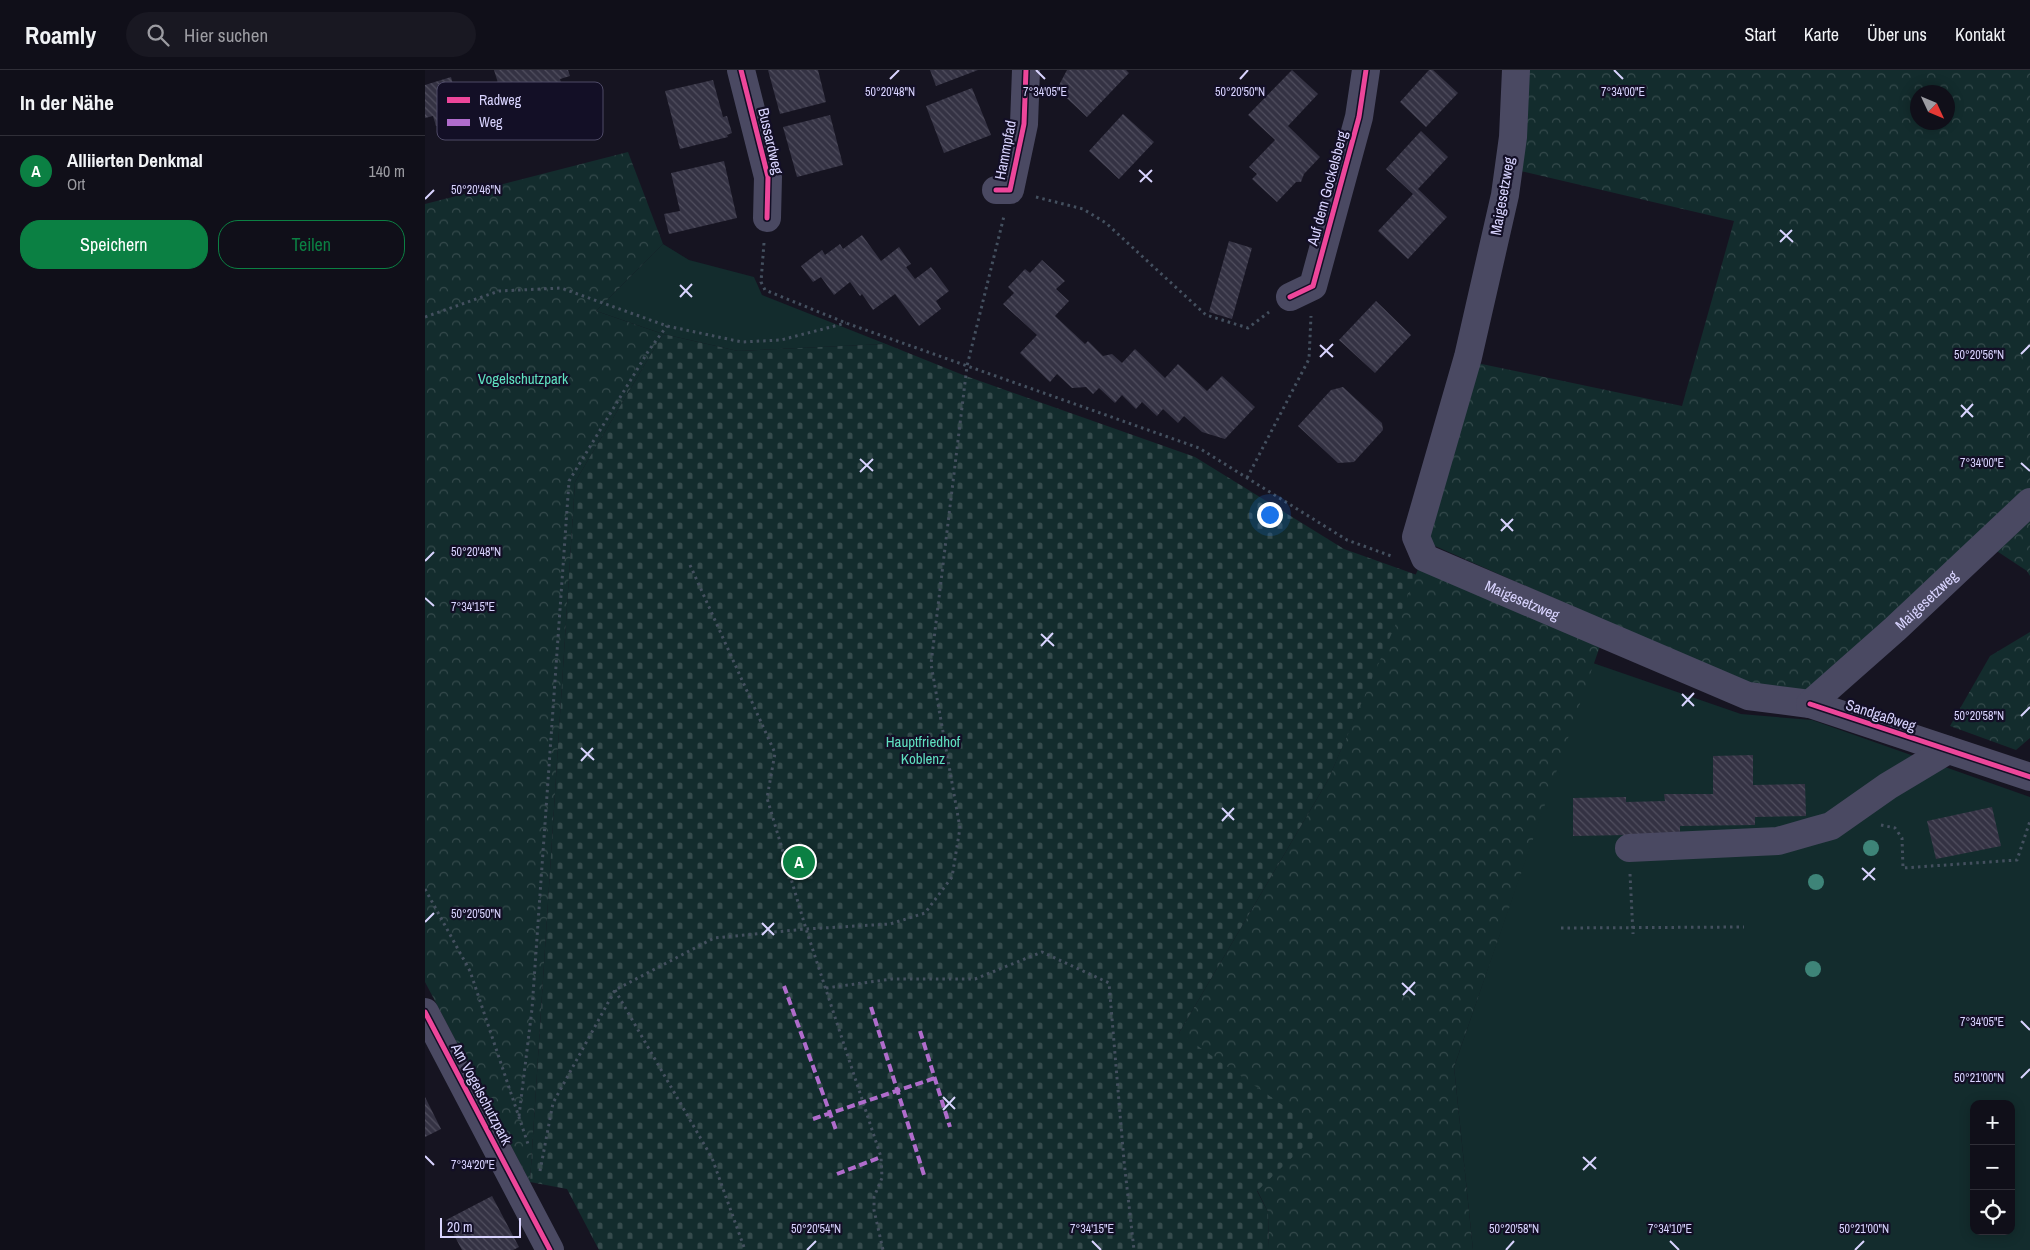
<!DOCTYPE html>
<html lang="de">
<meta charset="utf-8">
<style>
:root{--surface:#100f19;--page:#191822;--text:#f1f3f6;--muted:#9c9ca2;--line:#302f38;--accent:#0b8043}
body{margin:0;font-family:"Archivo Narrow",sans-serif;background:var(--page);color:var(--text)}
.controls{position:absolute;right:15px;bottom:15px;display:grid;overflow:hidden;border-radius:10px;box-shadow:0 2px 12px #0003}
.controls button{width:45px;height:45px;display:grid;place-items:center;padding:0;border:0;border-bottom:1px solid var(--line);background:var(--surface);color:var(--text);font:25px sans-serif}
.compass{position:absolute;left:1485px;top:15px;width:45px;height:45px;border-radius:50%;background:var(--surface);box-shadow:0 2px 12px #0003;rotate:134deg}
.scale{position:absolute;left:15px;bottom:12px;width:81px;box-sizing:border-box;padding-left:5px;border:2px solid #d9d4ff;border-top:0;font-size:14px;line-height:18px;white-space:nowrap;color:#d9d4ff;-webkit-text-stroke:4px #130f26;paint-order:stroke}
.you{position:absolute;left:844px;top:444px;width:18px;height:18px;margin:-12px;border:4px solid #fff;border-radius:50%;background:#1a73e8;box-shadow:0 0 0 8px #1a73e833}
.badge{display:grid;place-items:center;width:32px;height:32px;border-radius:50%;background:var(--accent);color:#fff;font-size:16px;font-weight:700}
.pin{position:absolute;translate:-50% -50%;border:2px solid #fff;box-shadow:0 1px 5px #0006}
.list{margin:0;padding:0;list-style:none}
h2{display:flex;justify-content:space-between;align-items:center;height:65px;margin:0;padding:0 20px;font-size:21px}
h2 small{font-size:16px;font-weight:400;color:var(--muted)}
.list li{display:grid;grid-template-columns:32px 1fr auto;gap:15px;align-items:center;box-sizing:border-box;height:70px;padding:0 20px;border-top:1px solid var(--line)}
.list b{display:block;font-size:19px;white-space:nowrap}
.list p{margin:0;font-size:16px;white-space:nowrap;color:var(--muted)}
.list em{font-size:16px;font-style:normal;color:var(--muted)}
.actions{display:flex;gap:10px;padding:15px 20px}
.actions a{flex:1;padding:11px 0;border:1px solid var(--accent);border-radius:20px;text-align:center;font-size:18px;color:var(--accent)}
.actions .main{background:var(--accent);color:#fff}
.icon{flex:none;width:28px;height:28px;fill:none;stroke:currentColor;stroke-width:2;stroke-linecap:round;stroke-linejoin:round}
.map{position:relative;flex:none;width:1605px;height:1180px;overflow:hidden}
header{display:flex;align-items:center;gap:30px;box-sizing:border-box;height:70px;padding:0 25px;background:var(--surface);border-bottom:1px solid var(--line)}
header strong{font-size:24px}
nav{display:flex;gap:28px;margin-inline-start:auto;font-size:18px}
.search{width:350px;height:45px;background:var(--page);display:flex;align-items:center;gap:12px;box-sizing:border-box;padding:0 18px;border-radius:28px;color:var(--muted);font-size:19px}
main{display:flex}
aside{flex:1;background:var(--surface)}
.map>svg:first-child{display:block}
.grass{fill:#132c2d;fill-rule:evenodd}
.forest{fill:url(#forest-crowns);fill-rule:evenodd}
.cemetery{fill:url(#cemetery-stones)}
.building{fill:url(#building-back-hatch)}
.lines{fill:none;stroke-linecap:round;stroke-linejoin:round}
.path{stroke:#44505f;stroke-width:3;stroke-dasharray:2.5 4;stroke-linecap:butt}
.minor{stroke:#4a4962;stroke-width:28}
.quiet{stroke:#b06ccc;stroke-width:4;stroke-dasharray:8 4;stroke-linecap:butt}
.cycleway-casing{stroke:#130f26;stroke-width:8}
.cycleway{stroke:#ed469a;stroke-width:5}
.tree{fill:#3e8478}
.ticks{fill:none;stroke:#d9d4ff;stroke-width:2}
.labels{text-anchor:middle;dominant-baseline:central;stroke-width:4.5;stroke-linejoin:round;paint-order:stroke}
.street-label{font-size:15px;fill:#d9d4ff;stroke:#130f26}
.park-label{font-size:15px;fill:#5fe0c0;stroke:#130f26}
.key{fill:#130f26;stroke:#4e4a67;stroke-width:1}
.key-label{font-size:14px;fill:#d9d4ff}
.ticks-label{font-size:12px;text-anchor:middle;fill:#d9d4ff;stroke:#130f26;stroke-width:4.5;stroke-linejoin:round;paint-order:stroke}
</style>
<header>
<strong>Roamly</strong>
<div class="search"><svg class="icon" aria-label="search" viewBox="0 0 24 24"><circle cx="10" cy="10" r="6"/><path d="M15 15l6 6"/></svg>Hier suchen</div>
<nav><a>Start</a><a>Karte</a><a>Über uns</a><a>Kontakt</a></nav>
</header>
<main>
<aside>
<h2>In der Nähe<small></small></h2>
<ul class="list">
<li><span class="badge">A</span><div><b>Alliierten Denkmal</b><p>Ort</p></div><em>140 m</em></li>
</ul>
<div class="actions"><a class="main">Speichern</a><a>Teilen</a></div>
</aside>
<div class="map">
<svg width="1605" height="1180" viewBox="0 0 1605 1180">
<defs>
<pattern id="forest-crowns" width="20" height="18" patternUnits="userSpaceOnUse" patternTransform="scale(1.25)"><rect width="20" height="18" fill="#132c2d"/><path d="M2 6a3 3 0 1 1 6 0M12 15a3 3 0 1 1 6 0" fill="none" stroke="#354a4c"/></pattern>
<pattern id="cemetery-stones" width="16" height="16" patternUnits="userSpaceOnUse" patternTransform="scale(1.25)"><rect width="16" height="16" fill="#132c2d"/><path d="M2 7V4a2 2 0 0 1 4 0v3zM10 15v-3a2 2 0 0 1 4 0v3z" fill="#354a4c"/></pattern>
<pattern id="building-back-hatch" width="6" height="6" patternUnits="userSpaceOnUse" patternTransform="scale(1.25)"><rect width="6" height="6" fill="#343243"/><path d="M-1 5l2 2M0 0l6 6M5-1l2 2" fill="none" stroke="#514f5f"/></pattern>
</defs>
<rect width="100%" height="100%" fill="#161421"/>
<!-- grass -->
<path class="grass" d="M 238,174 L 264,190 L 329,207 L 337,225 L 461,274 L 313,281 L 238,264 L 171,241 Z
M 1168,593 L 1316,644 L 1387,650 L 1605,727 L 1605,1180 L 1048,1180 L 1029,997 ZM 1549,1034 L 1586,1034 L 1586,1161 L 1549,1161 Z"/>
<!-- forest -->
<path class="forest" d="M 1101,0 L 1605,0 L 1605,506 L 1602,501 L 1555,470 L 1380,625 L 1325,615 L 1001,472 L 1052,293 L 1257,336 L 1309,151 L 1091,100 ZM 1492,22 L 1522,22 L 1522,52 L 1492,52 Z
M 203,82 L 238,174 L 171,241 L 238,264 L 150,412 L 105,1112 L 0,912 L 0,134 Z
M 994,497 L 1175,576 L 1029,997 L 1048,1180 L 844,1180 L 843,1142 L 754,963 L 903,710 Z
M 1605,562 L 1605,668 L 1591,680 L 1525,656 L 1565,586 Z"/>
<!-- cemetery -->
<path class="cemetery" d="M 238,264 L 313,281 L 461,274 L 538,305 L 770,387 L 919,479 L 992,505 L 903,710 L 754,963 L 895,1061 L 832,1121 L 843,1142 L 844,1180 L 174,1180 L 142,1119 L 105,1112 L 150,412 Z"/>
<!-- building -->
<path class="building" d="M 69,0 L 143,0 L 145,6 L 135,9 L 138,19 L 120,25 L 117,15 L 95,23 L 98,34 L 81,39 Z
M 343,0 L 393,0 L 401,32 L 355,44 Z
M 505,0 L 553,0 L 511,16 Z
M 642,0 L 701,0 L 704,3 L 662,47 L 632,19 Z
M 867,0 L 893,24 L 863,56 L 895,87 L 879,104 L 876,112 L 871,112 L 852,132 L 827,109 L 832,104 L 824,97 L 850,70 L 823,45 Z
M 1004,0 L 1008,0 L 1033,23 L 1001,57 L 975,32 Z
M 26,7 L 37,48 L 11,56 L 8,46 L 0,48 L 0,15 Z
M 288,10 L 298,47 L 302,46 L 307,63 L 302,65 L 303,67 L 255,79 L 240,21 Z
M 547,18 L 566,65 L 519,83 L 501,36 Z
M 698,44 L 729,72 L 694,109 L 664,81 Z
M 405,45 L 418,95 L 372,107 L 358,57 Z
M 996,61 L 1023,87 L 993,119 L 1022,147 L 983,189 L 953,161 L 988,124 L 961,99 Z
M 299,91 L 312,148 L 244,164 L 239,144 L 255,141 L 246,103 Z
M 437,165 L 456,191 L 474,177 L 486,194 L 481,197 L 490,209 L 506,197 L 524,221 L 511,231 L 516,239 L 494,256 L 470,224 L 448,240 L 437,224 L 435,226 L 425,212 L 409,225 L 396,207 L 388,212 L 376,196 L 397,180 L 400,185 L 415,174 L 418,179 Z
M 804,171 L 827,178 L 807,249 L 784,242 Z
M 617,190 L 640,211 L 631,219 L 644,231 L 630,246 L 660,274 L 663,271 L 678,286 L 687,284 L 697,293 L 710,279 L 740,308 L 753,294 L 782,321 L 797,306 L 830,337 L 800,369 L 777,362 L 759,346 L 753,353 L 738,339 L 732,346 L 717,332 L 711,339 L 697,325 L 690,333 L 674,318 L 668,324 L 661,317 L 647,318 L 632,304 L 625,312 L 595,283 L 612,265 L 578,234 L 589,223 L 583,217 L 600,199 L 605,203 Z
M 951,231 L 986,265 L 950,303 L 914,270 Z
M 918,317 L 957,353 L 958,360 L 929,392 L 913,393 L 873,356 L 906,320 Z
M 1328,685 L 1328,715 L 1380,714 L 1381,746 L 1330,747 L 1330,755 L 1255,756 L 1255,764 L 1148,766 L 1148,728 L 1201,727 L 1201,732 L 1240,731 L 1239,724 L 1288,724 L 1288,686 Z
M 1567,737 L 1576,776 L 1511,789 L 1502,751 Z
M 0,1027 L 16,1059 L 0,1067 Z
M 67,1126 L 94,1177 L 88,1180 L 37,1180 L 21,1150 Z"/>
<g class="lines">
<!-- path -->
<path class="path" d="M 611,127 L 658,139 L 681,153 L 781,245 L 823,258 L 844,242
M 339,173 L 336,212 L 340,220 L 421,253 L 774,378 L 922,470 L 969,487
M 0,247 L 74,221 L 136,218 L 242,256 L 317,272 L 356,270 L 421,253
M 822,408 L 884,289 L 886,246
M 265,495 L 350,683 L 342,728 L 381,859 L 456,1087 L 457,1108 L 449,1127 L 449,1140 L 458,1180
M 1456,755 L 1470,758 L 1477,768 L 1478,798 L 1592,790 L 1605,751
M 1205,804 L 1208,864
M 0,819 L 45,901 L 104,1077
M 1136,858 L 1319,857
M 401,918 L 467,909 L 550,909 L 617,882 L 684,913 L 699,1091 L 709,1180
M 190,920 L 287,1088 L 320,1180
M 94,1046 L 107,939 L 144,411 L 224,280 L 242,256
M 115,1101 L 128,1033 L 190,920 L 289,868 L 381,859 L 465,854 L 500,843 L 527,807 L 535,758 L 506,594 L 542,296 L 579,146"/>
<!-- minor -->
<g class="minor">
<path d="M 316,0 L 343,107 L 342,148"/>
<path id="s1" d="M 1091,0 L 1088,67 L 1080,125 L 1043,287 L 991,467 L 1000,488 L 1323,626 L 1385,634 L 1605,707"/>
<path d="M 571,120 L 585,120 L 599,54 L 601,0"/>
<path d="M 865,227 L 888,216 L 934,47 L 941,0"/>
<path id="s2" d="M 1385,634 L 1470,559 L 1605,432"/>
<path d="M 1204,778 L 1353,771 L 1388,761 L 1406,756 L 1463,716 L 1523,680"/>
<path d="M 0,942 L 125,1180"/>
</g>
<!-- quiet -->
<path class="quiet" d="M 359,916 L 411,1060
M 446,937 L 499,1105
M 495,961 L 525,1057
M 388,1049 L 510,1008
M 412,1104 L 456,1087"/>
<defs>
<path id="cycleway" d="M 316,0 L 343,107 L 342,148
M 571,120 L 585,120 L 599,54 L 601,0
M 865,227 L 888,216 L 934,47 L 941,0
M 1385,634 L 1605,707
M 0,942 L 125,1180"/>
</defs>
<!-- cycleway casing -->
<use href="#cycleway" class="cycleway-casing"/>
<!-- cycleway -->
<use href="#cycleway" class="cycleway"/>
</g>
<!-- trees -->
<g class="tree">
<circle cx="1446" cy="778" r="8"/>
<circle cx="1391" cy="812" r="8"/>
<circle cx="1388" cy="899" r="8"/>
</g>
<!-- ticks -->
<path class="ticks" d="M 611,0 L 620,9M 1189,0 L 1198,9M 465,9 L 474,0M 815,9 L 823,0M 714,100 L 727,112M 715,112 L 727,100M 0,129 L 9,120M 1355,160 L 1368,172M 1355,172 L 1367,160M 255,215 L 267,227M 255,227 L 267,214M 895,275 L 908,287M 1596,284 L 1605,275M 895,287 L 908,274M 1536,335 L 1548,347M 1536,347 L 1548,334M 435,389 L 448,401M 1596,393 L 1605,401M 435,402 L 448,389M 1076,449 L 1088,461M 1076,461 L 1088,449M 0,491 L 9,482M 0,528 L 9,536M 616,564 L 629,576M 616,576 L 628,563M 1257,624 L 1269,636M 1257,636 L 1269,623M 1596,646 L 1605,637M 156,678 L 169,690M 156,691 L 168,678M 797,738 L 809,750M 797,751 L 809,738M 1437,798 L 1450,810M 1438,810 L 1450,798M 0,852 L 9,843M 337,853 L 349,865M 337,865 L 349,853M 977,913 L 990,925M 978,925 L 990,912M 1596,951 L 1605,960M 1596,1008 L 1605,999M 518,1027 L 530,1039M 518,1040 L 530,1027M 0,1086 L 9,1095M 1158,1087 L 1171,1099M 1158,1100 L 1171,1087M 667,1171 L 676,1180M 1245,1171 L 1254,1180M 382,1180 L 391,1171M 1081,1180 L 1089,1171M 1430,1180 L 1439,1171"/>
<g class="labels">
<!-- street labels -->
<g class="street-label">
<text transform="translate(346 71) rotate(77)">Bussardweg</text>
<text transform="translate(580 80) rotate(-79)">Hammpfad</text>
<text transform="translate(902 118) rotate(-75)">Auf dem Gockelsberg</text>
<text transform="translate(1077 126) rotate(-80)">Maigesetzweg</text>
<text stroke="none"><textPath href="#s1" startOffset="608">Maigesetzweg</textPath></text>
<text stroke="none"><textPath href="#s2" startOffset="156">Maigesetzweg</textPath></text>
<text transform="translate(1456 645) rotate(18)">Sandgaßweg</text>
<text transform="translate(57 1024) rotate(62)">Am Vogelschutzpark</text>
</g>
<!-- park labels -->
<g class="park-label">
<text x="98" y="308">Vogelschutzpark</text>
<text x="498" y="671">Hauptfriedhof<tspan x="498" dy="17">Koblenz</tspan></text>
</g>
</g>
<!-- legend -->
<rect x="12" y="12" width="166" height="58" rx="8" class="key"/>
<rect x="22" y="27" width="23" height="6" fill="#ed469a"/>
<rect x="22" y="49" width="23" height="7" fill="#b06ccc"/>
<g class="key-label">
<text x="54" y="35">Radweg</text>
<text x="54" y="57">Weg</text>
</g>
<g class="ticks-label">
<text x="620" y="26">7°34'05"E</text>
<text x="1198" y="26">7°34'00"E</text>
<text x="465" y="26">50°20'48"N</text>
<text x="815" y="26">50°20'50"N</text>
<text x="51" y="124">50°20'46"N</text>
<text x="1554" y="289">50°20'56"N</text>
<text x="1557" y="397">7°34'00"E</text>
<text x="51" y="486">50°20'48"N</text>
<text x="48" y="541">7°34'15"E</text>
<text x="1554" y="650">50°20'58"N</text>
<text x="51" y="848">50°20'50"N</text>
<text x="1557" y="956">7°34'05"E</text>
<text x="1554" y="1012">50°21'00"N</text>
<text x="48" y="1099">7°34'20"E</text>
<text x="391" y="1163">50°20'54"N</text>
<text x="1089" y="1163">50°20'58"N</text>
<text x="1439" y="1163">50°21'00"N</text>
<text x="667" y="1163">7°34'15"E</text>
<text x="1245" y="1163">7°34'10"E</text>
</g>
</svg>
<div class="controls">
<button>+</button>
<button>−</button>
<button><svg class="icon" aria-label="locate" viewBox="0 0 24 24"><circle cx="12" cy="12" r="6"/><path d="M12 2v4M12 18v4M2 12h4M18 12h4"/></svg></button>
</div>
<svg class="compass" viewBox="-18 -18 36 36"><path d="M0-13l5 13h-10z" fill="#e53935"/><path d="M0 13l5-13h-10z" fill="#9c9ca2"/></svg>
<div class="scale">20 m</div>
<div class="you"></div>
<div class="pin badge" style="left:374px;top:792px">A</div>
</div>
</main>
